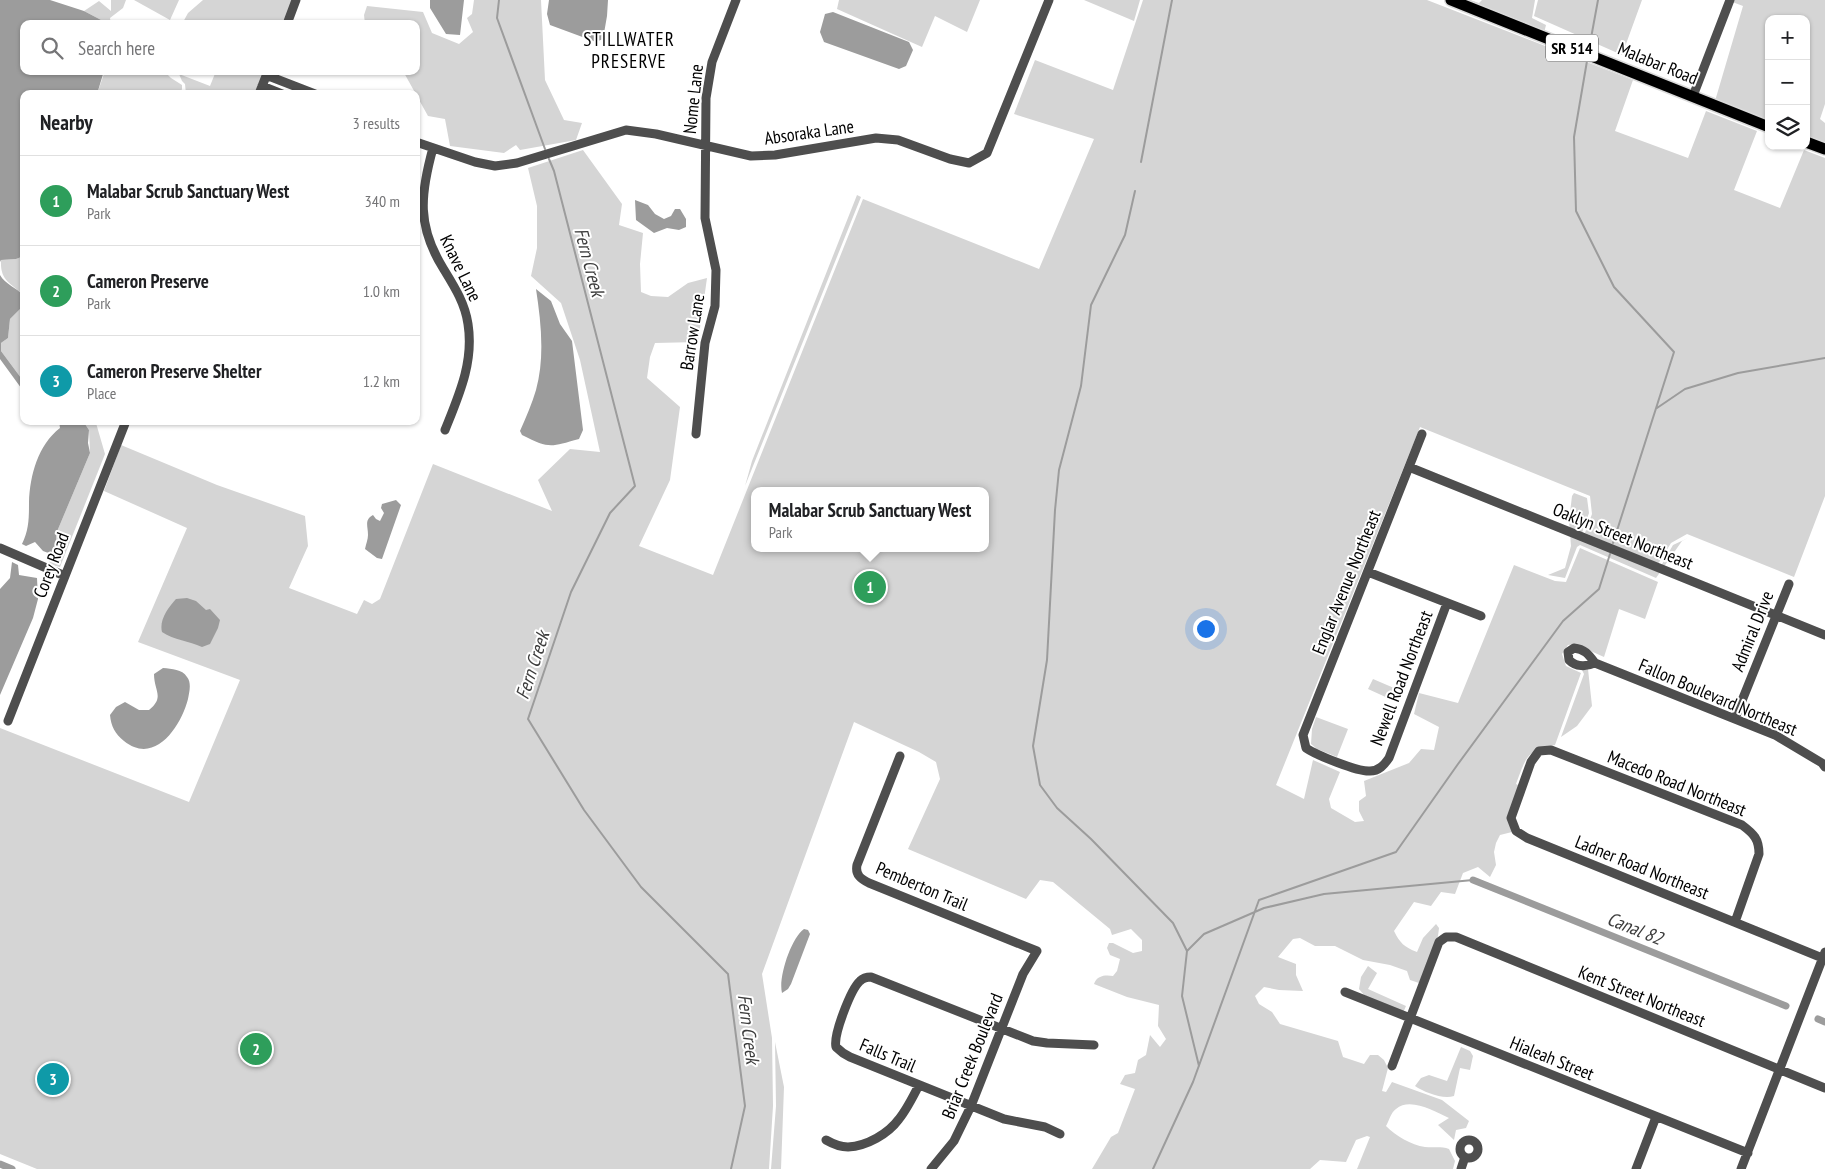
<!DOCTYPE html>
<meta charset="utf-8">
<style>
:root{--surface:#fff;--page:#f2f2f2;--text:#202124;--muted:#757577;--line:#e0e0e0;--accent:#000}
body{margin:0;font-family:"PT Sans Narrow",sans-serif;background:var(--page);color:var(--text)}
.controls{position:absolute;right:15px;top:15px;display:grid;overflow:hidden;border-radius:10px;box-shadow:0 1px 4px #0004}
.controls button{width:45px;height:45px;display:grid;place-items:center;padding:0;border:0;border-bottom:1px solid var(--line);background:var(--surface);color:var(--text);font:25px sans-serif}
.you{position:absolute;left:1205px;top:628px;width:18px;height:18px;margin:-12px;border:4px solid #fff;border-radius:50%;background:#1a73e8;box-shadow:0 0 0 8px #1a73e833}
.badge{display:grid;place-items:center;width:32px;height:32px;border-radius:50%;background:var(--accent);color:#fff;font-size:16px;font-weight:700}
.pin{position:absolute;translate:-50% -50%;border:2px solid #fff;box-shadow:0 1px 5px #0006}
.popup{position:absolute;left:751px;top:487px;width:238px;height:65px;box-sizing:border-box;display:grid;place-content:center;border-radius:10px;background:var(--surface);filter:drop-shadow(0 1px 4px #0005);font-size:16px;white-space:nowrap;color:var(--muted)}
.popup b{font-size:19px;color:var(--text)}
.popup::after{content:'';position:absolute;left:50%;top:100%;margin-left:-10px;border:10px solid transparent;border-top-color:var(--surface)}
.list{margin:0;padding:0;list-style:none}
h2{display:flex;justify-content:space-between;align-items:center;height:65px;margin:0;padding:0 20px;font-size:21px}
h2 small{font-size:16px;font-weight:400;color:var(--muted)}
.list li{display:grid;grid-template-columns:32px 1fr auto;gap:15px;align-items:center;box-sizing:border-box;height:90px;padding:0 20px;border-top:1px solid var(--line)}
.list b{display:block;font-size:19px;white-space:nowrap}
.list p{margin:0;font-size:16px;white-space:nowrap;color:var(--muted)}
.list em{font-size:16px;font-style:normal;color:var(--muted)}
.icon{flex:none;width:28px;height:28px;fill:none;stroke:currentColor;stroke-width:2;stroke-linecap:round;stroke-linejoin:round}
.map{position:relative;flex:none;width:1825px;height:1169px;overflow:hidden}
.search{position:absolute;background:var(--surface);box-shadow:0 1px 4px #0004;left:20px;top:20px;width:400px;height:55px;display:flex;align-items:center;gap:12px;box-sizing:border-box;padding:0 18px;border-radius:10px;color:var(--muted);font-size:19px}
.panel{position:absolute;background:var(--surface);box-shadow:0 1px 4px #0004;left:20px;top:90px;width:400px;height:335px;border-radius:10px}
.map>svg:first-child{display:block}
.green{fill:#d5d5d5;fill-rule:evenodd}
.water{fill:#9c9c9c}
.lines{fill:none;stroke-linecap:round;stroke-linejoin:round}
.stream{stroke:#9c9c9c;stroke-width:2}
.canal{stroke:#9c9c9c;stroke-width:7}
.major-casing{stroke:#dbdbdb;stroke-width:14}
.minor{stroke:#4e4e4e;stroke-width:9}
.major{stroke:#000;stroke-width:11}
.labels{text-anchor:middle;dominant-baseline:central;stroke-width:4;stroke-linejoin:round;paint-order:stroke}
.shield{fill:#fff;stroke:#4c4c4c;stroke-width:1}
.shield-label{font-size:16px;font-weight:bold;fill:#000}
.street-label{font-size:18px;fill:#000;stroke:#fff}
.neighbourhood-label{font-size:19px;letter-spacing:1px;fill:#000;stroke:#fff}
.water-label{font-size:19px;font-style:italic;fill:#3d3d3d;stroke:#fff}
</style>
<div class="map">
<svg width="1825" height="1169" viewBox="0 0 1825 1169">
<rect width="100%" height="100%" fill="#fff"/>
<!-- green -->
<path class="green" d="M 111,0 L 126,0 L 123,8 L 110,18 L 111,24 L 105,24 L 103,21 L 84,11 L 99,1 L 111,11 Z
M 134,0 L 179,0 L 170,20 Z
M 203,0 L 296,0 L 286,24 L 182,24 L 188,13 Z
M 474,0 L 541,0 L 545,80 L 564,120 L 582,123 L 576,140 L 520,150 L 516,145 L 504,153 L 450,146 L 445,119 L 428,116 L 403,71 L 416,71 L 416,24 L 365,24 L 364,15 L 367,6 L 423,12 L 432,33 L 459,44 L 473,32 L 467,18 L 472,14 Z
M 839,0 L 980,0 L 967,32 L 935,16 L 922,47 L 837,9 Z
M 1084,0 L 1140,0 L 1134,21 Z
M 1143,0 L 1427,0 L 1633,80 L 1615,131 L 1688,158 L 1706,111 L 1757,131 L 1734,190 L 1780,208 L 1804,150 L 1825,158 L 1825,496 L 1794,577 L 1687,534 L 1671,543 L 1658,564 L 1585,533 L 1592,514 L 1590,496 L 1420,427 L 1276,785 L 1304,799 L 1313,760 L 1340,772 L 1329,799 L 1331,808 L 1355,822 L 1364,821 L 1359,811 L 1359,801 L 1366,796 L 1364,781 L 1409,763 L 1421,749 L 1434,750 L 1439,727 L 1414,714 L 1419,693 L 1458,703 L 1514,565 L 1555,581 L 1566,582 L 1580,548 L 1658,582 L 1645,619 L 1619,609 L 1604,657 L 1575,644 L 1568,645 L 1562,654 L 1566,666 L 1581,673 L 1555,745 C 1526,750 1526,758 1516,784 L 1518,785 L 1512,832 L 1500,835 L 1496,843 L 1494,852 L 1496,865 L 1490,877 L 1478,867 L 1463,873 L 1455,894 L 1441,892 L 1431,906 L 1414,902 L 1394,931 C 1400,943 1404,947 1417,952 L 1423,938 L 1436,924 L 1439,928 L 1438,936 L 1419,983 L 1410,980 L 1407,971 L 1390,965 L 1363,960 L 1335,946 L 1315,946 L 1300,938 L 1293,939 L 1278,957 L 1296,964 L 1296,975 L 1303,991 L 1279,990 L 1264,987 L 1255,996 L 1259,1004 L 1272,1012 L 1280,1024 L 1338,1041 L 1343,1057 L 1364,1064 L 1370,1055 L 1378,1055 L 1384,1060 L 1388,1068 L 1382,1091 L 1386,1092 L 1392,1082 L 1442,1100 L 1469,1121 L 1466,1128 L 1456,1130 L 1454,1140 L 1438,1125 L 1449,1118 C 1434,1111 1410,1097 1396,1109 C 1391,1112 1389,1121 1386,1126 C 1396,1136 1411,1145 1425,1147 C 1434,1148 1441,1146 1449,1149 L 1455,1161 L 1453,1169 L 1357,1169 L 1370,1137 L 1367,1136 L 1356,1140 L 1346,1162 L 1320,1160 L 1310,1169 L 1092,1169 L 1111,1137 L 1118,1133 L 1135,1089 L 1120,1084 L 1125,1075 L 1135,1073 L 1138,1060 L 1146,1055 L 1150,1035 L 1160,1047 L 1166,1039 L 1158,1026 L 1159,1005 L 1127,997 L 1094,984 C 1097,975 1106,975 1113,976 L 1117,971 L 1120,959 L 1110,955 L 1107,948 L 1109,943 L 1113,943 L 1133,953 L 1142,951 L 1142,940 L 1131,929 L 1112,935 L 1110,929 L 1053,882 L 1040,880 L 1026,899 L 908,849 L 940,779 L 936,762 L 919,752 L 854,722 L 762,974 L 772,1038 L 773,1106 L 769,1169 L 37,1169 L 0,1154 L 0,728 L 189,802 L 240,680 L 138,642 L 187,528 L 104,491 L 121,445 L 217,485 L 305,516 L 308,546 L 289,588 L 357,614 L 364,600 L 372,604 L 380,599 L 433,464 L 552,511 L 538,480 L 570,449 L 600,452 L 580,360 L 561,303 L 531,276 L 537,248 L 537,206 L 528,168 L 583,150 L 622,204 L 619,225 L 643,233 L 640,264 L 641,292 L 651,296 L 668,297 L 688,283 L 707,278 L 698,342 L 655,343 L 650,357 L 647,378 L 680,407 L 670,480 L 639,546 L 713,575 L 863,199 L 1039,269 L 1094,139 L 1014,114 L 1035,60 L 1113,90 ZM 755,491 L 985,491 L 985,548 L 755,548 Z
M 1462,0 L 1470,0 L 1479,3 L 1482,0 L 1535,0 L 1532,18 L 1546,25 L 1544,33 Z
M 1538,0 L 1642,0 L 1622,55 L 1534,16 Z
M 1727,0 L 1825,0 L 1825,104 L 1820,119 L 1825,123 L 1825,145 L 1806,138 L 1806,19 L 1769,19 L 1769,123 L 1715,101 L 1743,6 Z
M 105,71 L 164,71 L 171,78 L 182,85 L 182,89 L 180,94 L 97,94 Z
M 216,71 L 266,71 L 257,94 L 186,94 L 185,84 L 182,81 L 179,74 L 210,86 Z
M 857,195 L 861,197 L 745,486 L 752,461 Z
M 24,256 L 24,296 C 11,282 0,282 1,260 L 16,259 Z
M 24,301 L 24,382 L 1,351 L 1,343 L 8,338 L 10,319 L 22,307 Z
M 83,421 L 94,421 L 96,423 L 105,454 L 60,567 L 48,564 L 56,549 L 56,534 L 90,453 L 89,430 Z
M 1574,493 L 1587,498 L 1589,513 L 1582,533 L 1661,566 L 1673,545 L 1688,538 L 1682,541 L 1656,578 L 1580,545 L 1577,547 L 1565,578 L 1548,575 L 1565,568 L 1571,546 L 1569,521 L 1572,496 Z
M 1588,669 L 1592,706 L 1577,726 L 1561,737 L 1584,674 L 1582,670 Z
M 1373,679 L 1401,691 L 1401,699 L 1390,699 L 1368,689 Z
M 1316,717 L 1348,729 L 1337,757 L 1317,749 L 1311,744 L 1312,729 Z
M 1368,966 L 1377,973 L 1368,989 L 1406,1006 L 1403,1013 L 1364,995 L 1359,989 L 1361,977 Z
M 775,1042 L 784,1087 L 781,1169 L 771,1169 L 776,1106 Z
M 1461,1047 L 1470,1051 L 1473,1056 L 1470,1070 L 1460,1068 L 1454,1096 C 1443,1100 1424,1092 1415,1086 L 1421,1078 L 1429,1075 L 1447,1081 Z"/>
<!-- water -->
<path class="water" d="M 0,0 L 50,0 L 84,11 L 103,21 L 105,24 L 24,24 L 24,71 L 104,71 L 97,94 L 24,94 L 24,256 L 16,259 L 1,260 L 0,262 Z
M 430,0 L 464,0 L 460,35 L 446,34 L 430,8 Z
M 549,0 L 608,0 L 607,16 L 603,39 L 596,42 L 550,25 L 547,14 Z
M 833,12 L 909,42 L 913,50 L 906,66 L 899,69 L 824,42 L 820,32 L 825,14 Z
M 635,200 L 648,205 L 655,214 L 664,219 L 671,216 L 675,209 L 680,209 L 686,219 L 686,227 L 679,230 L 667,228 L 654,233 L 636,220 Z
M 0,275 C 5,284 17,288 24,296 L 22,307 L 10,319 L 8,338 L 1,343 L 1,351 L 24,382 L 24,392 L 0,359 Z
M 536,289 L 551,301 L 560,324 L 572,341 L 583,430 L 579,439 C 550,447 550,449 522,435 L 520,431 C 526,417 532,404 536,390 C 545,357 541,322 536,289 Z
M 59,421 L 83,421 L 89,430 L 88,443 L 90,453 L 56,534 L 56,549 L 51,554 L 43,551 L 35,542 L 26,546 L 22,544 C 29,530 29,518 29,502 C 30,475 38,445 60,428 Z
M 396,500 L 401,505 L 382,559 L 377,558 L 365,549 C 366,544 368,539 368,535 C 368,526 364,520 373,515 L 376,519 L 380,521 L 384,513 L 381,508 L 382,504 Z
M 12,562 L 18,565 L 19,575 L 37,578 L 38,599 L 33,618 L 0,695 L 0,589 L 10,578 Z
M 187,598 L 196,601 L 206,610 L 210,609 L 220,620 L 218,628 L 210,644 L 202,647 C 189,641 174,640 162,632 C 159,620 168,608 176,599 Z
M 163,668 C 172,669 182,669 187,677 C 192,683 189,693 188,699 C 181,726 155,766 124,741 C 115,734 111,726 110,715 L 116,707 L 125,702 L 139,710 L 149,710 C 165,697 154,691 154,674 Z
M 804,929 L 808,930 L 810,934 L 791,984 L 788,989 L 782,993 C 778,978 791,938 804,929 Z"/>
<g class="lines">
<!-- stream -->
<path class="stream" d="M 499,0 L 497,18 L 545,149
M 1589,49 L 1598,0
M 1587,61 L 1574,137 L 1576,211 L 1614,287 L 1674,352 L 1613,543
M 549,159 L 554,171 L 635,486 L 610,513 L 571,592 L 528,719 L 584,810 L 641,887 L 728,974 L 745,1106 L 731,1169
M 1141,162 L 1172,0
M 1135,191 L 1125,235 L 1091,305 L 1081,386 L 1059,470 L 1055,510 L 1047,660 L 1033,746 L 1040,785 L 1057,808 L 1091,839 L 1173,923 L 1187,951 L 1182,996 L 1199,1066
M 1657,408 L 1685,389 L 1738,373 L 1825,358
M 1187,951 L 1204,934 L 1264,908 L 1324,894 L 1473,880
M 1153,1169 L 1193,1082 L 1259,900 L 1396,852 L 1458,764 L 1563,621 L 1599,589 L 1610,554"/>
<!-- canal -->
<path class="canal" d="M 1473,880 L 1786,1006
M 1818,1019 L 1825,1022
M 0,1164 L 12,1169"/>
<defs>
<path id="major" d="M 1451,0 L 1769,127
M 1806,142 L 1825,149"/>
</defs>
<!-- major casing -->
<use href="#major" class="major-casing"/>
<!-- minor -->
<path class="minor" d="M 287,24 L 296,0
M 266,75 L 315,94
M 262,86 L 282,94
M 259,94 L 268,71
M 1693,96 L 1730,0
M 416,142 L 475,162 L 495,166 L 517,163 L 626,130 L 656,134 L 751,156 L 775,155 L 876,138 L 898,140 L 950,159 L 969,163 L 987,153 L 1049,0
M 433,148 C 420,195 417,226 443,268 C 454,286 465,303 468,324 C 474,362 459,395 445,430
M 696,434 L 705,343 L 715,306 L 716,270 L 705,218 L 706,98 L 712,62 L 736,0
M 1422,434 L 1303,735 L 1306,748 C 1316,755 1358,772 1370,771 C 1379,771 1384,765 1389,758 L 1447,603
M 1409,467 L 1825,635
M 0,548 L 65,576
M 1368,572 L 1481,616
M 1595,663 C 1586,667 1576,667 1569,660 L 1568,652 L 1574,648 C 1585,649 1589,655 1595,663 L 1775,735 L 1822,763 L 1825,767
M 1735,718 L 1789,584
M 8,721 L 126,421
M 900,756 L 857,865 C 855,875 861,879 869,883 L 1037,951 L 1023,974 L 971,1106 L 954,1141 L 931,1169
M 1735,922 L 1759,854 C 1759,839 1754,834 1742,825 L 1551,750 L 1539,751 L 1531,762 L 1511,818 L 1516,831 L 1527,838 L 1825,959
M 1345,992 L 1748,1153
M 1392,1066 L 1439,942 L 1446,937 L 1456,937 L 1825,1088
M 1060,1134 L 1045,1127 L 1004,1119 L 850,1057 L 843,1053 L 836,1047 C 833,1035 851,989 860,981 C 863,978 866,977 871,977 L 1033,1041 L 1047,1043 L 1094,1045
M1460 1149a9 9 0 1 1 18 0a9 9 0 1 1-18 0Z
M 826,1140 C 833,1144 840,1147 848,1147 C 867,1146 888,1134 899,1119 C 907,1109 913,1097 919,1085
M 1461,1169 L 1465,1157
M 1636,1169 L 1656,1117
M 1741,1169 L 1825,952"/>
<!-- major -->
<use href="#major" class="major"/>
</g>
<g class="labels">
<!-- shield labels -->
<rect class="shield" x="1546" y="34.5" width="52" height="27" rx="4"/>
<g class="shield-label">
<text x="1572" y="48">SR 514</text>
</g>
<!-- street labels -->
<g class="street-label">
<text transform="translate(1658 63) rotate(22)">Malabar Road</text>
<text transform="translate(693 99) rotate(-84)">Nome Lane</text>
<text transform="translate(809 132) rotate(-8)">Absoraka Lane</text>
<text transform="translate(461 268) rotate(64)">Knave Lane</text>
<text transform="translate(692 332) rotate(-81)">Barrow Lane</text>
<text transform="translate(1623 536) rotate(22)">Oaklyn Street Northeast</text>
<text transform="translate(51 565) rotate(-69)">Corey Road</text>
<text transform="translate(1346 582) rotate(-68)">Englar Avenue Northeast</text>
<text transform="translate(1752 631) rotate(-68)">Admiral Drive</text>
<text transform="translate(1401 678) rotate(-69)">Newell Road Northeast</text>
<text transform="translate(1718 697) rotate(23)">Fallon Boulevard Northeast</text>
<text transform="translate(1677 783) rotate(22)">Macedo Road Northeast</text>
<text transform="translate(1642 867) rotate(22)">Ladner Road Northeast</text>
<text transform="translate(922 886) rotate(23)">Pemberton Trail</text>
<text transform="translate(1642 996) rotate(22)">Kent Street Northeast</text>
<text transform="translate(888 1055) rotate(23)">Falls Trail</text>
<text transform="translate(972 1056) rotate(-68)">Briar Creek Boulevard</text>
<text transform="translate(1552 1058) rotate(22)">Hialeah Street</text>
</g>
<!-- neighbourhood labels -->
<g class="neighbourhood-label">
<text x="629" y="39">STILLWATER<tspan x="629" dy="22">PRESERVE</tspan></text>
</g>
<!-- water labels -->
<g class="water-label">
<text transform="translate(590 262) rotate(75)">Fern Creek</text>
<text transform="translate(532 665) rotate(-72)">Fern Creek</text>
<text transform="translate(1635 928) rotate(22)">Canal 82</text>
<text transform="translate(749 1029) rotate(83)">Fern Creek</text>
</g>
</g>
</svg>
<div class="controls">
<button>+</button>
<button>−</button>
<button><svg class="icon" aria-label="layers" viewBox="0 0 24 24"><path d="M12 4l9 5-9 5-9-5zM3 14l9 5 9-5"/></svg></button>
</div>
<div class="you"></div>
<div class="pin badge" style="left:870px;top:587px;background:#2e9e5b">1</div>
<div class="popup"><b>Malabar Scrub Sanctuary West</b>Park</div>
<div class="pin badge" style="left:256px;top:1049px;background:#2e9e5b">2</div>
<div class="pin badge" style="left:53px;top:1079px;background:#0f9aa8">3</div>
<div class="search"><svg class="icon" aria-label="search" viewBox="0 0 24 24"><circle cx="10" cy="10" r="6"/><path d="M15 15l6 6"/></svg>Search here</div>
<section class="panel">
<h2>Nearby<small>3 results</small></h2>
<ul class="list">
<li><span class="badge" style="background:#2e9e5b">1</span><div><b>Malabar Scrub Sanctuary West</b><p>Park</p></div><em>340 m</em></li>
<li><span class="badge" style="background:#2e9e5b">2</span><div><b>Cameron Preserve</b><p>Park</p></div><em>1.0 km</em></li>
<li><span class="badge" style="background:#0f9aa8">3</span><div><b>Cameron Preserve Shelter</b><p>Place</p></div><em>1.2 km</em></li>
</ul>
</section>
</div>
